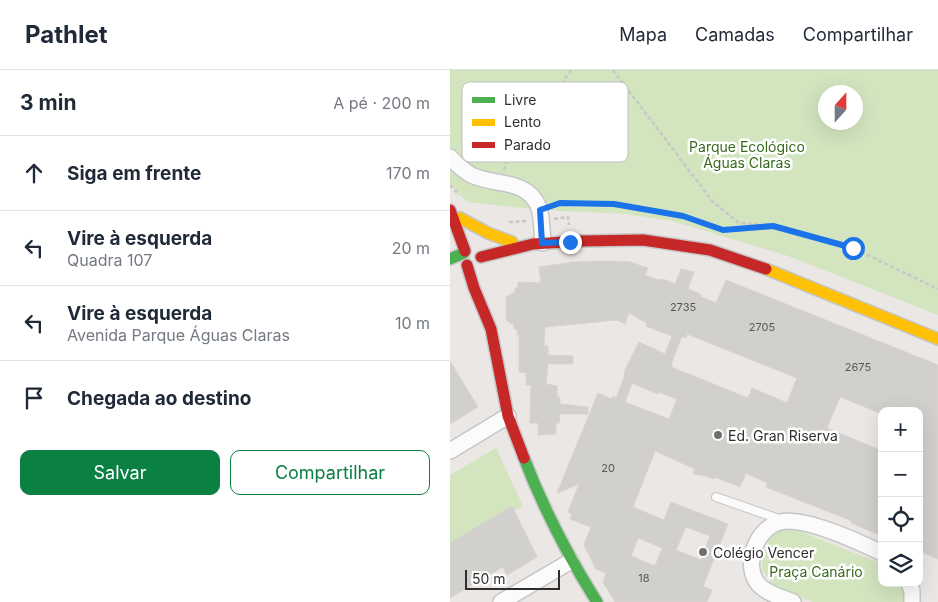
<!DOCTYPE html>
<html lang="pt">
<meta charset="utf-8">
<style>
:root{--surface:#fff;--page:#f2f2f3;--text:#1f2937;--muted:#747a83;--line:#e0e1e3;--accent:#0b8043}
body{margin:0;font-family:Inter,sans-serif;background:var(--page);color:var(--text)}
.controls{position:absolute;right:15px;bottom:15px;display:grid;overflow:hidden;border-radius:10px;box-shadow:0 5px 20px #0002}
.controls button{width:45px;height:45px;display:grid;place-items:center;padding:0;border:0;border-bottom:1px solid var(--line);background:var(--surface);color:var(--text);font:25px sans-serif}
.compass{position:absolute;left:368px;top:15px;width:45px;height:45px;border-radius:50%;background:var(--surface);box-shadow:0 5px 20px #0002;rotate:21deg}
.scale{position:absolute;left:15px;bottom:12px;width:95px;box-sizing:border-box;padding-left:5px;border:2px solid #2e2e2e;border-top:0;font-size:14px;line-height:18px;white-space:nowrap;color:#2e2e2e;-webkit-text-stroke:4px #fff;paint-order:stroke}
.stop{position:absolute;width:15px;height:15px;margin:-11px;border:4px solid #1a73e8;border-radius:50%;background:#fff}
.stop.end{background:#1a73e8;border-color:#fff;box-shadow:0 1px 5px #0008}
.list{margin:0;padding:0;list-style:none}
h2{display:flex;justify-content:space-between;align-items:center;height:65px;margin:0;padding:0 20px;font-size:21px}
h2 small{font-size:16px;font-weight:400;color:var(--muted)}
.list li{display:grid;grid-template-columns:32px 1fr auto;gap:15px;align-items:center;box-sizing:border-box;height:75px;padding:0 20px;border-top:1px solid var(--line)}
.list b{display:block;font-size:19px;white-space:nowrap}
.list p{margin:0;font-size:16px;white-space:nowrap;color:var(--muted)}
.list em{font-size:16px;font-style:normal;color:var(--muted)}
.actions{display:flex;gap:10px;padding:15px 20px}
.actions a{flex:1;padding:11px 0;border:1px solid var(--accent);border-radius:10px;text-align:center;font-size:18px;color:var(--accent)}
.actions .main{background:var(--accent);color:#fff}
.icon{flex:none;width:28px;height:28px;fill:none;stroke:currentColor;stroke-width:2;stroke-linecap:round;stroke-linejoin:round}
.map{position:relative;flex:none;width:488px;height:532px;overflow:hidden}
header{display:flex;align-items:center;gap:30px;box-sizing:border-box;height:70px;padding:0 25px;background:var(--surface);border-bottom:1px solid var(--line)}
header strong{font-size:24px}
nav{display:flex;gap:28px;margin-inline-start:auto;font-size:18px}
main{display:flex}
aside{flex:1;background:var(--surface)}
.map>svg:first-child{display:block}
.green{fill:#d3e5bf;fill-rule:evenodd}
.building{fill:#d2d0cd;stroke:#d6d3d0;fill-rule:evenodd}
.lines{fill:none;stroke-linecap:round;stroke-linejoin:round}
.lane-casing{stroke:#c7c6c6;stroke-width:10}
.street-casing{stroke:#c7c6c6;stroke-width:18}
.fast-casing{stroke:#c7c6c6;stroke-width:14}
.slow-casing{stroke:#c7c6c6;stroke-width:14}
.jam-casing{stroke:#c7c6c6;stroke-width:14}
.path{stroke:#c8c7c7;stroke-width:2.5;stroke-dasharray:4 2.5;stroke-linecap:butt}
.lane{stroke:#fcfbfb;stroke-width:8}
.street{stroke:#fcfbfb;stroke-width:15}
.fast{stroke:#4caf50;stroke-width:11}
.slow{stroke:#ffc107;stroke-width:11}
.jam{stroke:#c62828;stroke-width:11}
.route{stroke:#1a73e8;stroke-width:6}
.poi-dot{fill:#706f6e;stroke:#fff;stroke-width:2}
.labels{text-anchor:middle;dominant-baseline:central;stroke-width:5;stroke-linejoin:round;paint-order:stroke}
.number-label{font-size:11px;fill:#585756}
.park-label{font-size:14px;fill:#376b1e;stroke:#fff}
.poi-label{font-size:14px;fill:#2e2e2e;stroke:#fff;text-anchor:start}
.key{fill:#fff;stroke:#c0c0c0;stroke-width:1}
.key-label{font-size:14px;fill:#2e2e2e}
</style>
<header>
<strong>Pathlet</strong>
<nav><a>Mapa</a><a>Camadas</a><a>Compartilhar</a></nav>
</header>
<main>
<aside>
<h2>3 min<small>A pé · 200 m</small></h2>
<ul class="list">
<li><svg class="icon" aria-label="ahead" viewBox="0 0 24 24"><path d="M12 20V5M6 11l6-6 6 6"/></svg><div><b>Siga em frente</b></div><em>170 m</em></li>
<li><svg class="icon" aria-label="left" viewBox="0 0 24 24"><path d="M17 20v-9H6M10 6l-5 5 5 5"/></svg><div><b>Vire à esquerda</b><p>Quadra 107</p></div><em>20 m</em></li>
<li><svg class="icon" aria-label="left" viewBox="0 0 24 24"><path d="M17 20v-9H6M10 6l-5 5 5 5"/></svg><div><b>Vire à esquerda</b><p>Avenida Parque Águas Claras</p></div><em>10 m</em></li>
<li><svg class="icon" aria-label="arrive" viewBox="0 0 24 24"><path d="M6 21V4h12l-3 4 3 4H6"/></svg><div><b>Chegada ao destino</b></div></li>
</ul>
<div class="actions"><a class="main">Salvar</a><a>Compartilhar</a></div>
</aside>
<div class="map">
<svg width="488" height="532" viewBox="0 0 488 532">
<rect width="100%" height="100%" fill="#ebe7e4"/>
<!-- green -->
<path class="green" d="M 0,0 L 488,0 L 488,245 L 338,186 L 222,151 L 175,144 L 90,140 L 17,132 L 0,114 ZM 376,22 L 406,22 L 406,52 L 376,52 Z
M 46,378 L 73,436 L 0,479 L 0,405 Z
M 336,459 L 352,462 L 432,494 L 432,513 L 454,513 L 455,532 L 362,532 L 324,516 L 312,499 L 312,490 L 319,470 L 325,462 Z"/>
<!-- building -->
<path class="building" d="M 156,191 L 180,192 L 198,198 L 195,205 L 208,210 L 213,209 L 225,214 L 231,199 L 244,202 L 238,219 L 250,224 L 251,227 L 266,233 L 276,210 L 488,295 L 488,489 L 469,481 L 469,341 L 432,341 L 432,344 L 390,327 L 377,358 L 432,381 L 432,466 L 401,453 L 402,451 L 316,417 L 317,413 L 296,403 L 290,417 L 265,407 L 265,409 L 256,406 L 243,404 L 245,399 L 205,381 L 183,437 L 214,450 L 221,432 L 278,454 L 253,516 L 262,520 L 257,532 L 165,532 L 153,512 L 156,503 L 146,499 L 134,475 L 141,457 L 120,449 L 122,444 L 118,442 L 129,414 L 107,423 L 148,323 L 162,329 L 163,326 L 166,328 L 174,308 L 175,300 L 189,272 L 215,284 L 222,266 L 196,256 L 197,253 L 179,243 L 175,254 L 167,250 L 95,257 L 94,276 L 98,276 L 98,285 L 123,286 L 123,294 L 98,294 L 96,314 L 107,316 L 107,327 L 110,327 L 110,334 L 138,337 L 138,344 L 109,344 L 110,353 L 106,353 L 106,364 L 88,365 L 88,353 L 80,353 L 81,315 L 76,315 L 76,303 L 69,302 L 69,265 L 67,265 L 67,259 L 64,259 L 64,255 L 56,250 L 56,227 L 65,222 L 65,218 L 68,218 L 68,212 L 91,213 L 89,197 L 124,192 ZM 237,264 L 347,308 L 337,333 L 302,318 L 298,328 L 221,297 L 223,289 L 232,266 L 236,268 ZM 182,313 L 208,324 L 209,322 L 227,329 L 219,349 L 175,332 ZM 236,457 L 260,466 L 251,490 L 226,480 ZM 188,468 L 212,478 L 205,496 L 181,486 Z
M 0,291 L 28,337 L 0,354 Z
M 62,436 L 87,487 L 57,505 L 53,497 L 0,528 L 0,473 Z"/>
<g class="lines">
<defs>
<path id="lane" d="M 266,427 L 332,450"/>
<path id="street" d="M 0,87 C 6,94 13,100 21,105 C 44,116 78,108 89,138 C 92,148 92,162 93,173
M 0,381 L 58,346
M 459,513 L 462,521 L 462,532
M 51,532 L 121,491
M 343,532 C 331,527 318,524 309,515 C 292,496 306,458 330,452 C 354,446 409,472 432,483"/>
<path id="fast" d="M 0,189 L 14,183
M 74,388 C 94,440 118,486 147,532"/>
<path id="slow" d="M 10,148 L 38,163 L 62,172
M 316,199 L 488,269"/>
<path id="jam" d="M 0,140 L 15,181
M 31,187 L 83,174 L 131,171 L 193,170 L 260,180 L 316,199
M 17,195 L 24,218 L 41,259 L 58,346 L 74,388"/>
</defs>
<!-- lane casing -->
<use href="#lane" class="lane-casing"/>
<!-- street casing -->
<use href="#street" class="street-casing"/>
<!-- fast casing -->
<use href="#fast" class="fast-casing"/>
<!-- slow casing -->
<use href="#slow" class="slow-casing"/>
<!-- jam casing -->
<use href="#jam" class="jam-casing"/>
<!-- path -->
<path class="path" d="M 163,0 L 263,132 L 289,153 L 323,156 L 403,178 L 488,219
M 54,100 L 56,93 L 121,0
M 0,115 L 9,125
M 101,136 L 110,133 L 164,134 L 233,146 L 273,159 L 314,156
M 104,149 L 118,147 L 119,155
M 59,152 L 78,151"/>
<!-- lane -->
<use href="#lane" class="lane"/>
<!-- street -->
<use href="#street" class="street"/>
<!-- fast -->
<use href="#fast" class="fast"/>
<!-- slow -->
<use href="#slow" class="slow"/>
<!-- jam -->
<use href="#jam" class="jam"/>
</g>
<g class="lines">
<!-- route -->
<path class="route" d="M 120,172 L 92,173 L 90,140 L 110,133 L 164,134 L 233,146 L 273,160 L 323,156 L 403,178"/>
</g>
<!-- markers -->
<g class="poi-dot">
<circle cx="268" cy="365" r="5"/>
<circle cx="253" cy="482" r="5"/>
</g>
<g class="labels">
<!-- number labels -->
<g class="number-label">
<text x="233" y="237">2735</text>
<text x="312" y="257">2705</text>
<text x="408" y="297">2675</text>
<text x="158" y="398">20</text>
<text x="194" y="508">18</text>
</g>
<!-- park labels -->
<g class="park-label">
<text x="297" y="76">Parque Ecológico<tspan x="297" dy="16">Águas Claras</tspan></text>
<text x="366" y="501">Praça Canário</text>
</g>
<!-- poi labels -->
<g class="poi-label">
<text x="278" y="365">Ed. Gran Riserva</text>
<text x="263" y="482">Colégio Vencer</text>
</g>
</g>
<!-- legend -->
<rect x="12" y="12" width="166" height="80" rx="8" class="key"/>
<rect x="22" y="27" width="23" height="6" fill="#4caf50"/>
<rect x="22" y="49" width="23" height="7" fill="#ffc107"/>
<rect x="22" y="72" width="23" height="6" fill="#c62828"/>
<g class="key-label">
<text x="54" y="35">Livre</text>
<text x="54" y="57">Lento</text>
<text x="54" y="80">Parado</text>
</g>
</svg>
<div class="controls">
<button>+</button>
<button>−</button>
<button><svg class="icon" aria-label="locate" viewBox="0 0 24 24"><circle cx="12" cy="12" r="6"/><path d="M12 2v4M12 18v4M2 12h4M18 12h4"/></svg></button>
<button><svg class="icon" aria-label="layers" viewBox="0 0 24 24"><path d="M12 4l9 5-9 5-9-5zM3 14l9 5 9-5"/></svg></button>
</div>
<svg class="compass" viewBox="-18 -18 36 36"><path d="M0-13l5 13h-10z" fill="#e53935"/><path d="M0 13l5-13h-10z" fill="#747a83"/></svg>
<div class="scale">50 m</div>
<div class="stop" style="left:403px;top:178px"></div>
<div class="stop end" style="left:120px;top:172px"></div>
</div>
</main>
